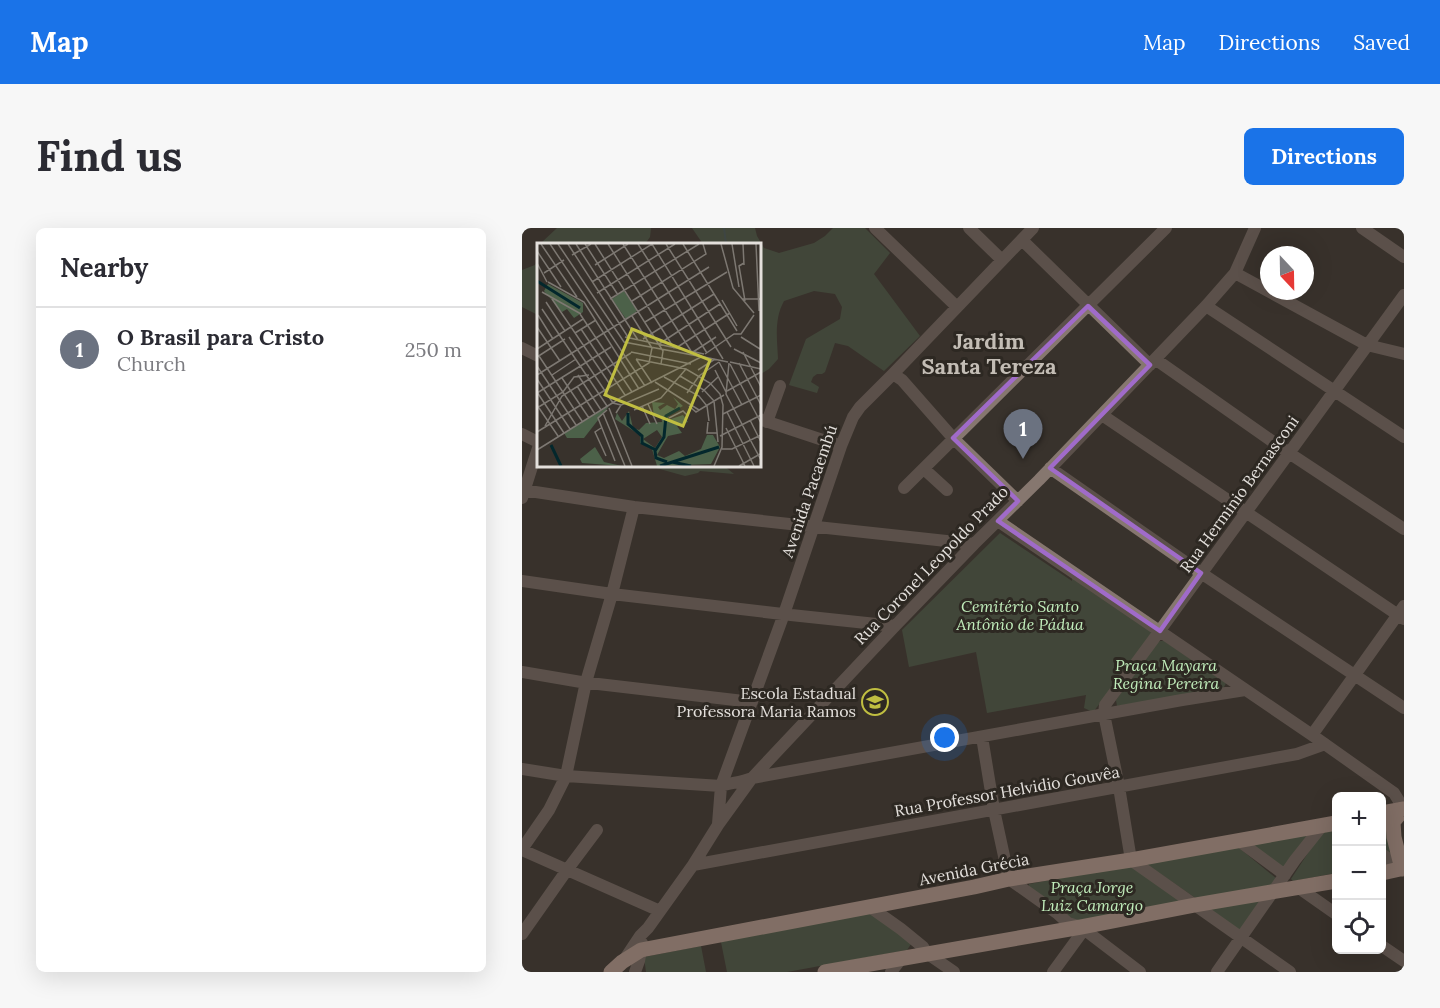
<!DOCTYPE html>
<meta charset="utf-8">
<style>
:root{--surface:#fff;--page:#f7f7f7;--text:#2b2b33;--muted:#7c7c81;--line:#e1e1e2;--accent:#1a73e8}
body{margin:0;font-family:Lora,serif;background:var(--page);color:var(--text)}
.controls{position:absolute;right:18px;bottom:18px;display:grid;overflow:hidden;border-radius:9px;box-shadow:0 6px 24px #0002}
.controls button{width:54px;height:54px;display:grid;place-items:center;padding:0;border:0;border-bottom:2px solid var(--line);background:var(--surface);color:var(--text);font:30px sans-serif}
.compass{position:absolute;left:738px;top:18px;width:54px;height:54px;border-radius:50%;background:var(--surface);box-shadow:0 6px 24px #0002;rotate:158deg}
.you{position:absolute;left:423px;top:510px;width:21px;height:21px;margin:-15px;border:4px solid #fff;border-radius:50%;background:#1a73e8;box-shadow:0 0 0 9px #1a73e833}
.badge{display:grid;place-items:center;width:39px;height:39px;border-radius:50%;background:var(--accent);color:#fff;font-size:20px;font-weight:700}
.pin{position:absolute;translate:-50% -50px;filter:drop-shadow(0 2px 3px #0008)}
.pin::after{content:'';position:absolute;top:32px;width:21px;height:18px;background:inherit;clip-path:polygon(0 0,100% 0,50% 100%)}
.list{margin:0;padding:0;list-style:none}
h2{display:flex;justify-content:space-between;align-items:center;height:78px;margin:0;padding:0 24px;font-size:26px}
h2 small{font-size:20px;font-weight:400;color:var(--muted)}
.list li{display:grid;grid-template-columns:39px 1fr auto;gap:18px;align-items:center;box-sizing:border-box;height:84px;padding:0 24px;border-top:2px solid var(--line)}
.list b{display:block;font-size:22px;white-space:nowrap}
.list p{margin:0;font-size:20px;white-space:nowrap;color:var(--muted)}
.list em{font-size:20px;font-style:normal;color:var(--muted)}
.icon{flex:none;width:33px;height:33px;fill:none;stroke:currentColor;stroke-width:2;stroke-linecap:round;stroke-linejoin:round}
.map{position:relative;flex:none;width:882px;height:744px;overflow:hidden;border-radius:9px}
header{display:flex;align-items:center;gap:36px;box-sizing:border-box;height:84px;padding:0 30px;background:var(--accent);color:#fff}
header strong{font-size:28px}
nav{display:flex;gap:33px;margin-inline-start:auto;font-size:21px}
.intro{display:flex;align-items:center;justify-content:space-between;box-sizing:border-box;height:144px;padding:0 36px}
h1{margin:0;font-size:42px}
.button{padding:15px 27px;border-radius:9px;background:var(--accent);color:#fff;font-size:21px;font-weight:700}
main{display:flex;gap:36px;padding:0 36px}
aside{flex:1;background:var(--surface);border-radius:9px;box-shadow:0 6px 24px #0002}
.map>svg:first-child{display:block}
.green{fill:#4c6149}
.lines{fill:none;stroke-linecap:round;stroke-linejoin:round}
.stream{stroke:#465e61;stroke-width:2}
.minor{stroke:#86776f;stroke-width:12}
.major{stroke:#dab9aa;stroke-width:15}
.marked{fill:none;stroke:#a06bc9;stroke-width:4.5;stroke-linejoin:round}
.labels{text-anchor:middle;dominant-baseline:central;stroke-width:6;stroke-linejoin:round;paint-order:stroke}
.street-label{font-size:16px;fill:#e4e0dc;stroke:#2d2822}
.park-label{font-size:16px;font-style:italic;fill:#c1edbb;stroke:#2d2822}
.poi-label{font-size:16px;fill:#e4e0dc;stroke:#2d2822;text-anchor:end}
.district-label{font-size:22px;font-weight:bold;fill:#c3bdb5;stroke:#2d2822}
.inset-river{fill:none;stroke:#03272c;stroke-width:3}
.inset-road{fill:none;stroke:#7d7872;stroke-width:1.5}
.view{fill:#c0be41;fill-opacity:0.15;stroke:#c0be41;stroke-width:3}
.inset-edge{fill:none;stroke:#e4e0dc;stroke-width:3}
</style>
<header>
<strong>Map</strong>
<nav><a>Map</a><a>Directions</a><a>Saved</a></nav>
</header>
<div class="intro"><h1>Find us</h1><a class="button">Directions</a></div>
<main>
<aside>
<h2>Nearby<small></small></h2>
<ul class="list">
<li><span class="badge" style="background:#6b7280">1</span><div><b>O Brasil para Cristo</b><p>Church</p></div><em>250 m</em></li>
</ul>
</aside>
<div class="map">
<svg width="882" height="744" viewBox="0 0 882 744">
<rect width="100%" height="100%" fill="#38322c"/>
<!-- green -->
<path class="green" d="M 35,0 L 129,0 L 128,9 L 123,16 L 18,16 Z
M 170,0 L 233,0 L 235,8 L 242,20 L 257,25 L 292,15 L 303,8 L 311,0 L 343,0 L 368,25 L 352,46 L 398,108 L 362,143 L 326,118 L 313,115 L 303,144 L 300,146 L 295,146 L 291,149 L 289,154 L 297,159 L 295,165 L 267,157 L 284,111 L 318,91 L 320,79 L 313,66 L 292,63 L 262,73 C 252,91 255,110 256,131 L 247,141 L 237,147 L 237,16 L 181,16 Z
M 16,32 L 16,87 L 0,79 L 0,42 L 13,37 Z
M 128,237 L 201,237 L 212,246 L 178,243 L 176,245 L 163,248 L 127,238 Z
M 478,305 L 550,353 L 550,349 L 630,404 L 629,407 L 572,483 L 571,484 L 562,480 L 564,467 L 465,485 L 454,424 L 387,439 L 380,402 Z
M 638,413 L 642,413 L 704,455 L 701,461 L 595,478 L 594,472 L 635,415 Z
M 870,586 L 875,631 L 860,624 L 860,588 Z
M 814,598 L 814,645 L 771,653 L 769,651 L 801,602 Z
M 791,601 L 763,641 L 727,615 Z
M 716,619 L 755,651 L 749,658 L 675,671 L 623,635 Z
M 610,637 L 657,672 L 656,674 L 555,694 L 507,660 L 507,656 Z
M 742,666 L 720,700 L 716,702 L 689,682 L 690,679 Z
M 348,682 L 389,716 L 385,722 L 265,744 L 205,744 L 199,714 Z
M 179,718 L 184,744 L 124,744 L 122,729 Z"/>
<g class="lines">
<!-- stream -->
<path class="stream" d="M 202,0 L 204,16"/>
<!-- minor -->
<path class="minor" d="M 353,0 L 435,79
M 447,0 L 480,32
M 840,0 L 882,29
M 500,12 L 628,137
M 713,45 L 845,117 L 882,126
M 684,78 L 882,209
M 0,120 L 16,128
M 633,131 L 767,225 L 882,301
M 371,146 L 380,152 L 431,210 L 496,273
M 580,187 L 882,391
M 237,191 L 319,218
M 245,194 L 258,158
M 0,206 L 16,214
M 528,240 L 679,345 L 882,480
M 402,241 L 425,262
M 382,260 L 644,0
M 0,262 L 112,279 L 452,316
M 0,270 L 16,220
M 476,293 L 790,507 L 872,565 L 882,581
M 0,353 L 90,366 L 269,387 L 373,398
M 0,444 L 59,454 L 230,474
M 790,507 L 882,378
M 460,509 L 472,582 L 487,651 L 535,685 L 546,695 L 559,699 L 618,744
M 0,541 L 44,548 L 199,558 C 209,555 220,554 230,550 L 660,472 L 723,462
M 196,596 L 199,558 L 262,386 L 319,218 L 331,189 L 338,179 L 371,146 L 511,0
M 717,613 L 763,647
M 0,621 L 27,582 L 44,548 L 64,454 L 90,366 L 112,279
M 0,622 L 138,683
M 860,626 L 882,642
M 171,637 L 775,526 L 803,516
M 777,660 L 814,686
M 348,679 L 379,701 L 401,719 L 406,726 L 432,744
M 0,706 L 45,642 L 75,602
M 860,718 L 882,733
M 102,732 L 118,708 L 126,700 L 171,637 L 196,597 L 230,550 L 373,398 L 452,316 L 517,252 L 684,78 L 713,45 L 733,0
M 113,744 L 117,733 L 120,715
M 369,744 L 379,731
M 531,744 L 558,707 L 559,699
M 695,744 L 773,632 L 800,598
M 768,744 L 609,632 L 597,559 L 582,486 L 583,477 L 631,412 L 882,67"/>
<!-- major -->
<path class="major" d="M 860,585 L 882,581
M 880,641 L 872,609 L 871,594 L 882,581
M 860,645 L 882,640
M 89,744 L 100,734 L 119,722 L 452,659 L 487,651 L 609,632 L 814,595
M 303,744 L 559,699 L 673,677 L 814,653"/>
</g>
<!-- marked area -->
<path d="M0 0H882V744H0ZM 566,78 L 628,137 L 528,240 L 679,345 L 638,403 L 476,293 L 496,273 L 431,210 Z" fill="#38322c" fill-opacity=".55" fill-rule="evenodd"/>
<path class="marked" d="M 566,78 L 628,137 L 528,240 L 679,345 L 638,403 L 476,293 L 496,273 L 431,210 Z"/>
<!-- icons -->
<defs>
<symbol id="school-ring" viewBox="-11 -11 22 22"><circle r="9.5" fill="#2d2822" stroke="#c0be41" stroke-width="1.5"/><path d="M0-5L7-2L0 1L-7-2ZM-4 1L0 2.5L4 1V4Q0 6-4 4Z" fill="#c0be41"/></symbol>
</defs>
<g fill-rule="evenodd">
<use href="#school-ring" x="338" y="459" width="30" height="30"/>
</g>
<g class="labels">
<!-- street labels -->
<g class="street-label">
<text transform="translate(287 263) rotate(-71)">Avenida Pacaembú</text>
<text transform="translate(717 266) rotate(-54)">Rua Herminio Bernasconi</text>
<text transform="translate(409 337) rotate(-46)">Rua Coronel Leopoldo Prado</text>
<text transform="translate(485 563) rotate(-10)">Rua Professor Helvidio Gouvêa</text>
<text transform="translate(452 641) rotate(-11)">Avenida Grécia</text>
</g>
<!-- park labels -->
<g class="park-label">
<text x="498" y="378">Cemitério Santo<tspan x="498" dy="18">Antônio de Pádua</tspan></text>
<text x="644" y="437">Praça Mayara<tspan x="644" dy="18">Regina Pereira</tspan></text>
<text x="570" y="659">Praça Jorge<tspan x="570" dy="18">Luiz Camargo</tspan></text>
</g>
<!-- poi labels -->
<g class="poi-label">
<text x="334" y="465">Escola Estadual<tspan x="334" dy="18">Professora Maria Ramos</tspan></text>
</g>
<!-- district labels -->
<g class="district-label">
<text x="467" y="113">Jardim<tspan x="467" dy="25">Santa Tereza</tspan></text>
</g>
</g>
<!-- overview -->
<g transform="translate(15 15)">
<rect width="224" height="224" fill="#38322c"/>
<path d="M 11,41 L 46,60 L 46,69 L 37,75 L 30,66 L 25,69 L 7,48 ZM 87,48 L 100,68 L 89,76 L 75,56 ZM 136,154 L 146,163 L 132,170 L 131,177 L 146,172 L 151,179 L 140,183 L 145,190 L 131,193 L 120,212 L 127,215 L 142,208 L 148,213 L 164,206 L 170,192 L 176,192 L 183,204 L 174,221 L 120,223 L 115,206 L 103,200 L 103,192 L 78,176 L 80,170 L 85,178 L 92,168 L 96,185 L 102,187 L 109,180 L 125,179 L 124,172 L 117,173 L 115,159 L 128,160 L 121,164 L 123,167 L 130,162 L 138,166 L 141,161 ZM 120,187 L 125,194 L 118,205 L 106,196 ZM 72,163 L 47,195 L 30,195 L 27,190 ZM 58,204 L 67,219 L 85,223 L 45,220 L 43,216 Z" fill="#4c6149" fill-rule="evenodd"/>
<path class="inset-river" d="M 0,38 L 43,65M 91,170 L 91,181 L 105,193 L 105,200 L 119,207M 14,202 L 24,223M 130,219 L 119,215 L 118,208 L 127,194 L 129,173 L 143,165M 135,219 L 154,223M 123,223 L 182,204"/>
<path class="inset-road" d="M 4,1 L 40,54M 13,1 L 108,143M 21,1 L 87,99 L 166,114M 31,1 L 91,94M 39,1 L 101,97M 48,1 L 81,52M 58,1 L 126,108 L 124,121M 71,1 L 137,105M 86,1 L 154,108M 101,1 L 170,110M 129,1 L 194,104M 146,1 L 200,88M 184,1 L 196,45 L 217,70M 195,1 L 202,44M 206,1 L 207,22M 219,1 L 222,68M 0,8 L 24,44M 35,12 L 54,1M 0,20 L 10,39M 207,20 L 202,23 L 208,58M 58,22 L 91,1M 7,30 L 27,17M 11,39 L 47,59 L 102,146M 55,39 L 115,1 L 186,116M 5,49 L 44,71M 60,50 L 138,1M 15,56 L 72,140M 73,56 L 162,1M 205,56 L 224,56M 185,57 L 200,83M 95,58 L 169,11 L 166,1M 9,59 L 28,88M 5,66 L 70,163M 43,71 L 95,149M 1,72 L 16,96M 108,79 L 190,29M 0,84 L 23,118M 44,86 L 88,152M 38,90 L 59,77M 32,94 L 76,160 L 84,162M 88,94 L 167,111M 204,94 L 223,106M 106,96 L 177,51M 122,101 L 183,61M 139,105 L 193,70M 0,106 L 46,76M 197,106 L 224,120M 94,109 L 154,121M 156,109 L 179,94M 206,109 L 224,144M 168,111 L 197,91 L 204,91 L 217,72M 2,113 L 45,178M 0,114 L 28,96M 167,114 L 191,119M 99,116 L 149,126 L 173,140 L 183,151 L 186,162 L 185,204 L 177,223M 99,116 L 115,140M 182,119 L 205,162M 193,119 L 224,126M 192,120 L 189,151 L 224,217M 202,120 L 224,162M 193,121 L 224,180M 0,123 L 39,182M 161,127 L 178,116M 178,127 L 189,149M 0,132 L 172,24M 15,132 L 39,116M 41,132 L 64,167M 143,133 L 167,147 L 177,158 L 181,199M 127,134 L 162,153 L 170,163 L 172,178M 25,135 L 52,175M 0,136 L 33,186M 118,139 L 162,167M 40,143 L 58,171M 190,148 L 224,129M 0,149 L 27,190M 165,149 L 181,134M 0,150 L 74,104M 150,150 L 162,133 L 182,119M 111,161 L 120,181M 0,162 L 21,193M 105,163 L 113,181M 152,163 L 159,169 L 187,152M 0,165 L 26,149 L 37,134 L 52,132M 72,165 L 95,223M 70,167 L 61,175 L 78,218M 97,167 L 124,155 L 149,126M 190,169 L 217,223M 66,170 L 88,223M 79,170 L 84,162 L 122,146M 186,171 L 224,152M 132,175 L 146,168 L 151,173M 213,177 L 224,199M 171,179 L 170,190 L 180,190M 8,183 L 25,153 L 94,110M 64,185 L 58,189 L 69,213M 189,185 L 208,223M 0,189 L 112,120 L 115,105 L 95,73M 183,193 L 224,172M 185,206 L 195,206 L 224,192M 0,207 L 85,154 L 164,114M 202,223 L 223,211"/>
<path class="view" d="M 95,86 L 173,117 L 146,183 L 68,152 Z"/>
<rect width="224" height="224" class="inset-edge"/>
</g>
</svg>
<div class="controls">
<button>+</button>
<button>−</button>
<button><svg class="icon" aria-label="locate" viewBox="0 0 24 24"><circle cx="12" cy="12" r="6"/><path d="M12 2v4M12 18v4M2 12h4M18 12h4"/></svg></button>
</div>
<svg class="compass" viewBox="-18 -18 36 36"><path d="M0-13l5 13h-10z" fill="#e53935"/><path d="M0 13l5-13h-10z" fill="#7c7c81"/></svg>
<div class="you"></div>
<div class="pin badge" style="left:501px;top:231px;background:#6b7280">1</div>
</div>
</main>
